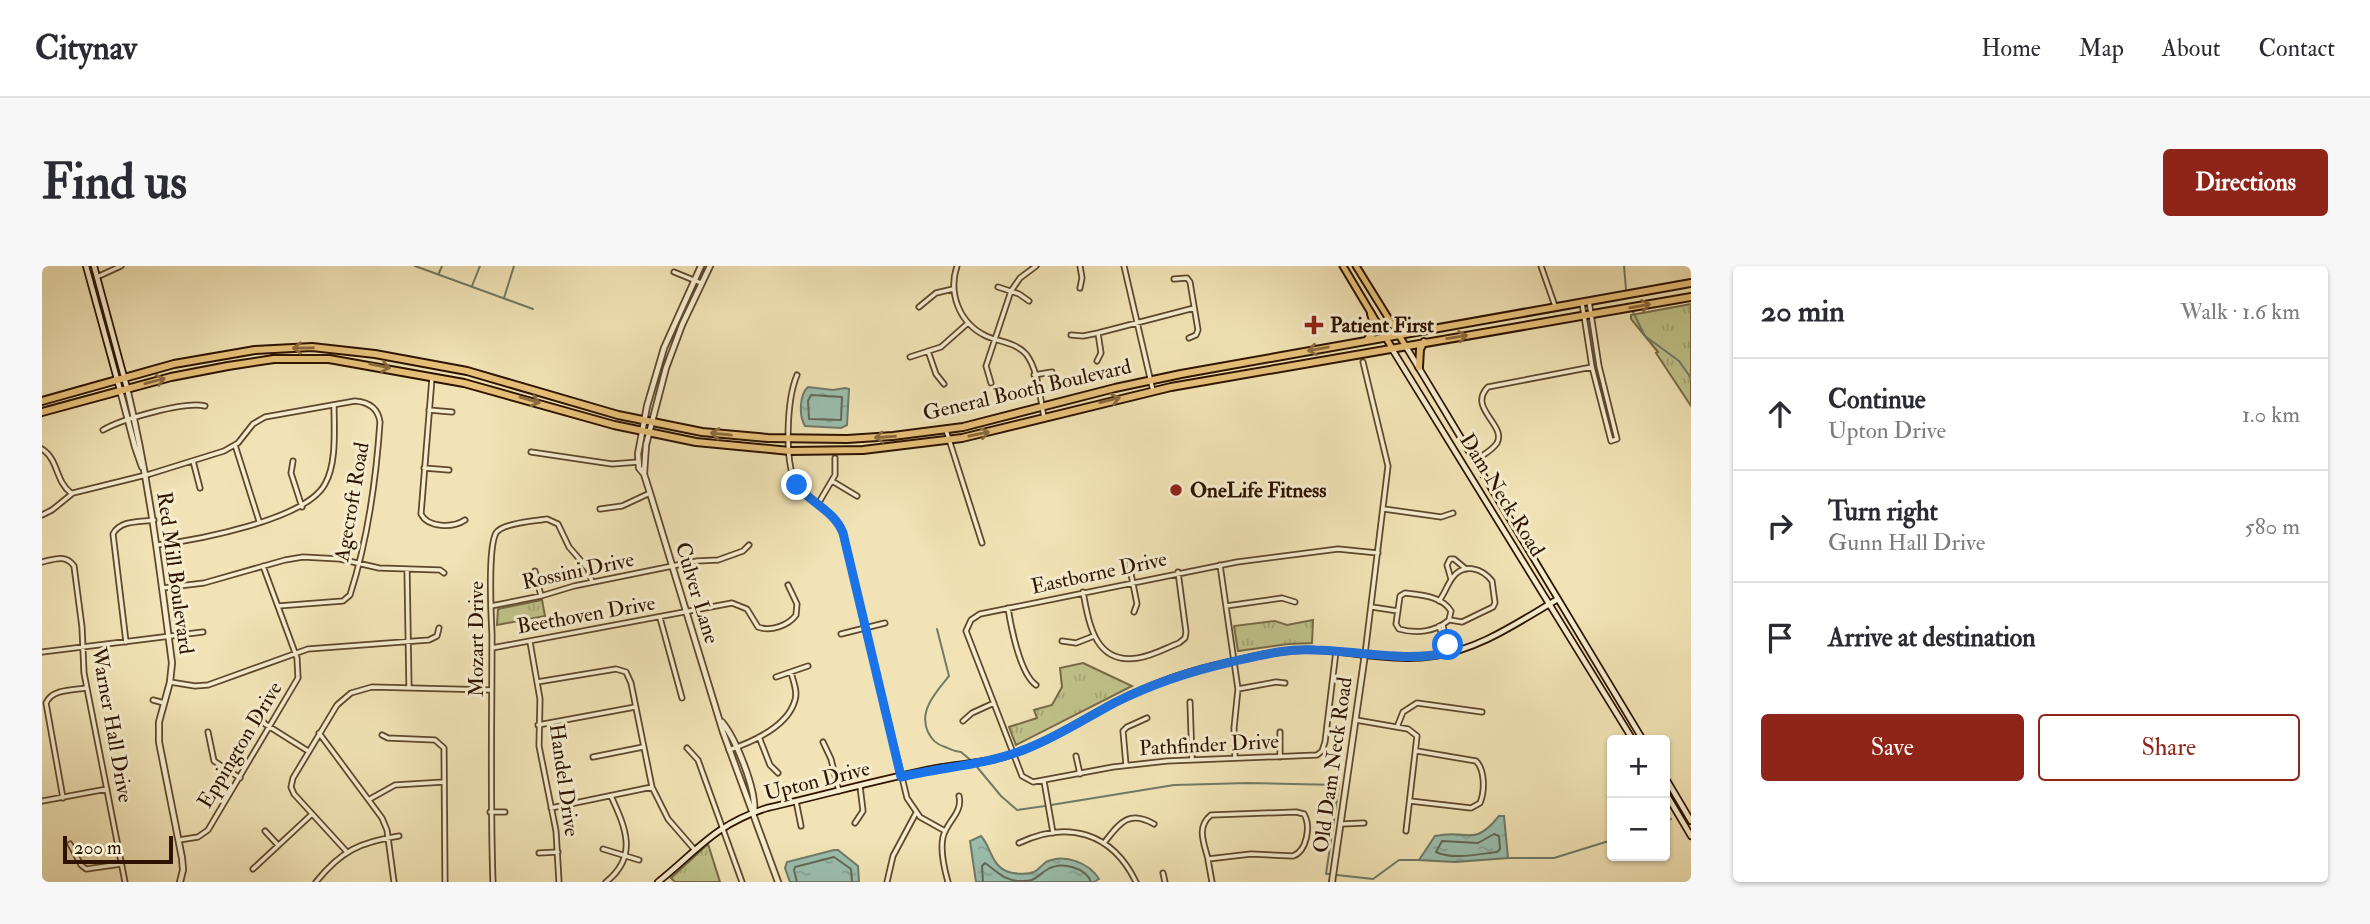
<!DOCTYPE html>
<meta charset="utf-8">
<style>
:root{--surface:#fff;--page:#f7f7f7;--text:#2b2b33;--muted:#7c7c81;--line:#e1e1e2;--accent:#8f2418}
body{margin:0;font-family:"IM FELL Double Pica",serif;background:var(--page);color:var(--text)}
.controls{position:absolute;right:21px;bottom:21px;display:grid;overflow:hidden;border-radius:7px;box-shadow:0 2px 5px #0004}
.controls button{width:63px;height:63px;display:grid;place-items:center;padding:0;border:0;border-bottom:2px solid var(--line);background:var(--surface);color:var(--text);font:35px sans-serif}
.scale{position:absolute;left:21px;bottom:18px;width:110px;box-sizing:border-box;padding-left:7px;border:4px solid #2d1300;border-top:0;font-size:19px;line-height:24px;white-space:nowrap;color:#2d1300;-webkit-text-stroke:5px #f6edcf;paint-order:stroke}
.stop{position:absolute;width:21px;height:21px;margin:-16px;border:5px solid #1a73e8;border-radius:50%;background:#fff}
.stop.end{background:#1a73e8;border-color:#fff;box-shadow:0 2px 7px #0008}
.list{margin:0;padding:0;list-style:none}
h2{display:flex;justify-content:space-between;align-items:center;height:91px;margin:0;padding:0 28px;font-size:30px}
h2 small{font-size:23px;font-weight:400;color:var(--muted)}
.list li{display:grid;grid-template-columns:46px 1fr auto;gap:21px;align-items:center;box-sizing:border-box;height:112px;padding:0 28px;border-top:2px solid var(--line)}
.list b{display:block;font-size:26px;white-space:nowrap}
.list p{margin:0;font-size:23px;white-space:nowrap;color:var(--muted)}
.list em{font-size:23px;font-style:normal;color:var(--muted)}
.actions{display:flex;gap:14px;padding:21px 28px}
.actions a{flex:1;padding:16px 0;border:2px solid var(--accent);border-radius:7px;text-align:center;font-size:24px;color:var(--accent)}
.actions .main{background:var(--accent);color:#fff}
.icon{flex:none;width:38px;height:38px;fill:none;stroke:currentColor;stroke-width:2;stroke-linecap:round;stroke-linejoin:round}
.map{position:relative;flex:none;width:1649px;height:616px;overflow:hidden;border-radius:7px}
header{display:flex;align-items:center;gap:42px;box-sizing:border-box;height:98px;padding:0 35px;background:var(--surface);border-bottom:2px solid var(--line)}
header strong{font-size:33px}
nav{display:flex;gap:38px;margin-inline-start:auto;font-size:24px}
.intro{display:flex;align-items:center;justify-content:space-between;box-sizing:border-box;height:168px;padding:0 42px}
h1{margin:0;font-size:49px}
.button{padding:18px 32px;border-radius:7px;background:var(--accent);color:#fff;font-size:24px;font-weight:700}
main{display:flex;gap:42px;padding:0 42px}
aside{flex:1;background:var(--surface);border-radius:7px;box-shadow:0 2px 5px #0004}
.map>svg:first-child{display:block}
.grass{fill:url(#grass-tufts);stroke:#766a45;stroke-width:2}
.water{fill:url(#water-ripples);stroke:#6f7a68;stroke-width:2}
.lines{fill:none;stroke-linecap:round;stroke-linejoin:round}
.shore{stroke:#646856;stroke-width:2}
.stream{stroke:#6f7a68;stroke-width:2}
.minor-casing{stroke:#5e472d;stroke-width:7}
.tertiary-casing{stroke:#5e472d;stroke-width:8}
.secondary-casing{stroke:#2d1300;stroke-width:8}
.primary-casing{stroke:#2d1300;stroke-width:9}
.trunk-casing{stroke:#2d1300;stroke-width:10}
.minor{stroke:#f6edcf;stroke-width:3.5}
.tertiary{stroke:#f6edcf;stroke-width:4.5}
.secondary{stroke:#f6edcf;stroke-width:4.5}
.primary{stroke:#e8c27a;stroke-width:5}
.trunk{stroke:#e8c27a;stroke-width:6}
.oneway{stroke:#8a6a3d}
.route{stroke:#1a73e8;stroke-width:9}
.poi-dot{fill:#8f2418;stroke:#f6edcf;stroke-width:2.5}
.labels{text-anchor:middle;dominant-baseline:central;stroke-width:6;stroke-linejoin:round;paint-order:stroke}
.poi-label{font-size:21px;font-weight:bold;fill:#2d1300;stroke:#f6edcf;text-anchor:start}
.street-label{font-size:21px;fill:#2d1300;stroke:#f6edcf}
</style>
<header>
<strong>Citynav</strong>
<nav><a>Home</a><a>Map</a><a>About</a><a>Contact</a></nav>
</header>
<div class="intro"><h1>Find us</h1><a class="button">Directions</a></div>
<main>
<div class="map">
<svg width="1649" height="616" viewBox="0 0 1649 616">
<defs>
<pattern id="grass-tufts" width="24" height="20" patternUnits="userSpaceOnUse" patternTransform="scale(1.75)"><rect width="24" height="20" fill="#c0c28a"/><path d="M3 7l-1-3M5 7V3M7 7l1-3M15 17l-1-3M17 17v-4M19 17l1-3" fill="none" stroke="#a5a675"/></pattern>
<pattern id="water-ripples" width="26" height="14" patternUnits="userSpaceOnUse" patternTransform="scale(1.75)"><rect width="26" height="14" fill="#9bbead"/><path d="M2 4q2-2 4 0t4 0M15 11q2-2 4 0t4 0" fill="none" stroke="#86a293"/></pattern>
</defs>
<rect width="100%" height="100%" fill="#f1e3b5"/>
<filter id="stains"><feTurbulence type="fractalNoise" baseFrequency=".00286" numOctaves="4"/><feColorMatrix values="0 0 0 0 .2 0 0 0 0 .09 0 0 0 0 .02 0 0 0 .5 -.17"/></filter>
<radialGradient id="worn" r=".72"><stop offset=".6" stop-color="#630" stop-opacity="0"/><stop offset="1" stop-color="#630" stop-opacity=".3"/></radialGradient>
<!-- grass -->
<path class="grass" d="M 1649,38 L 1649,140 L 1614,87 L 1616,86 L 1589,53 L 1589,49 Z
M 500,334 L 503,350 L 455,359 L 456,343 Z
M 1271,354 L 1270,377 L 1246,378 L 1196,385 L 1192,360 L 1233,355 L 1245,359 Z
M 1041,397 L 1090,420 L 974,479 L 967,461 L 995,452 L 992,444 L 1010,439 L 1020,421 L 1018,402 Z
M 666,578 L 678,616 L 633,616 L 629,612 Z"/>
<!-- water -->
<path class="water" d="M 766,121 L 791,124 L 803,122 L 807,123 L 805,159 L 799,162 L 763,160 C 757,150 757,129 766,121 Z
M 1457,550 L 1462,550 L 1466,592 L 1413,596 L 1377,594 L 1393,570 C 1427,562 1430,583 1457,550 Z
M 939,570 C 949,581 949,598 964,605 C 971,608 985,609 992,606 C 996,604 1000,599 1004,596 C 1023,587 1047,597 1057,613 L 1052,616 L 934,616 L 928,575 Z
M 792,584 L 796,584 L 816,600 L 817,616 L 748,616 L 743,602 L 745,596 Z"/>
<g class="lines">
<!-- shore -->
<path class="shore" d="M 769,129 L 800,131 L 799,154 L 767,153 L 766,135 Z
M 1452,568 L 1457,570 L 1458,583 L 1455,586 C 1437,588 1410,594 1394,586 L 1400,575 L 1436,577 Z
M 755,616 L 752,604 L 753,601 L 792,591 L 809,603 L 810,616
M 941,616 L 940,600 L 943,597 C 955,605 961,614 977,615 C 995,616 994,610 1006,603 C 1020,595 1044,602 1049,616"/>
<!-- stream -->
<path class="stream" d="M 373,0 L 491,43
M 1582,0 L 1584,23
M 397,7 L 400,0
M 430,20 L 438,0
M 462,32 L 472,0
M 1591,46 L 1603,70 L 1637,95 L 1649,112
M 895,363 L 907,410 C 894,426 876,445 886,466 C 890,474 894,478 903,481 C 909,483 912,486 919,486 L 931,496
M 935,501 L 959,530 L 975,544 L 1003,540
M 1009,539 L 1132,519 L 1206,517 L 1297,519 L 1284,608 L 1288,608
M 1623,555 L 1629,553
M 1466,592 L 1512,592 L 1570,574
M 1295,609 L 1331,613 L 1357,594 L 1377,594"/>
<defs>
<path id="minor" d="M 915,0 C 906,27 917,57 944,70 C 957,76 973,76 984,88 C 996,103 998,132 1002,151
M 1082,0 L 1111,125
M 1499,0 L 1513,40
M 632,6 L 659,17
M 55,11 L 79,0
M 1132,13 L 1145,12 L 1148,16 L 1156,64 L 1154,69 L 1147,72
M 956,21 L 977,28 L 987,35
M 1038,22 L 1040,12 L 1038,0
M 1540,37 L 1550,101 L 1569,175 L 1575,173 L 1557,100 L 1547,35
M 877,41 L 894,27 L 911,23
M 1029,69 L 1041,70 L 1056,67 L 1152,42
M 886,85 L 894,108 L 902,118
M 868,91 L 899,81 L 926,57
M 1055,95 L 1059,87 L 1056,67
M 1321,96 L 1346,200 L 1323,388
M 755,109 C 745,133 741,199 756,221 C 768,237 788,243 799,261 L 865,532 L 878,551 L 903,565
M 992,109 L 1010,106
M 390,112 L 379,248 C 386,262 411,262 423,254
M 949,117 L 944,100 L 969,25 L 978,12 L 994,0
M 387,144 L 410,146
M 61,164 C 80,153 143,135 163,140
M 904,164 L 940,277
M 193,179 L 217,255
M 0,183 C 17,194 13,215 29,227
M 489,186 L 570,198 L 597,196
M 151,195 L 158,222
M 251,195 L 249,207 L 260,241
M 1432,195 C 1439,190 1450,185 1455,177 C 1465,159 1425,142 1446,121 L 1550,101
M 382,202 L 407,204
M 790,215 L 815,230
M 776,238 L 793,209 L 793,192
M 558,243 L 580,240 L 608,227
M 1342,243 L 1399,251 L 1411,247
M 0,249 L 10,244 L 31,227 L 108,208 L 182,185 L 196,177 L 211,158 L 223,151 L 313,135 C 327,136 336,142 338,156 C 334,215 326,273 308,329 L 301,335 L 236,340
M 115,279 C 154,274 264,254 283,218 C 295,197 292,163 292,139
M 0,296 C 12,293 24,288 32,300 L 40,361 L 42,407 L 83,616
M 1087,298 L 1095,338 L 1092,346
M 1178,299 L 1196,423 L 1192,462 L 1193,492
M 365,303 L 367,422
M 493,305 L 499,330
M 1409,313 L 1405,299 L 1408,293 L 1412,293 L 1424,303
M 120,322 L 162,317 L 243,294 L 261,291 L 298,293 L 337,302 L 398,304 L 402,307
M 1041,326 C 1047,358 1053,399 1096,392 C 1110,390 1124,382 1137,377 L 1143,372 L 1144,366 L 1136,306
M 1363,327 C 1379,329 1400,330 1409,345 L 1407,354 C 1393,366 1374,368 1357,363 L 1354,358 L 1358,330 Z
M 1397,335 C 1403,327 1406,317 1411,311 C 1422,297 1440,302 1450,315 L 1453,337 L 1451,341 L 1420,356 L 1408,354
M 449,340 L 499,330 L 532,320 L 655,295 L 676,294 L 701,285 L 707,279
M 1184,340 L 1240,332 L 1253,336
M 1330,341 L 1356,345
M 966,342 C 969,361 978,408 994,419
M 618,352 L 640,432
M 1401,359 L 1406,387
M 1397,360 L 1405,385
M 799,368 L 843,357
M 1020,375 L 1034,377 L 1052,370
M 84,376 L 71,268 C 78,254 97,256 112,254
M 488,376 L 498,433 L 497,480 L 514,565 L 517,616
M 450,382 L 690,337 L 705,343 L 716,361 C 729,366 747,359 754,349 L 755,338 L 746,319
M 1294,385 L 1283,476 L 1280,485 L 1275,489 L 1125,495 L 1071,501 L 991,516 L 980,510 L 924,365 L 929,354 L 938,348 L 1195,296 L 1296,283 L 1336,287
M 0,386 L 161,366
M 734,411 L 766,400
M 128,416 L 153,420 L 166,419 L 266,383 L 387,374 L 395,370 L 397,362
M 495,416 L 574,403 L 584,406 L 589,417 L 610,521 L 626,553 L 652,583
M 1196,423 L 1234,416 L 1243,417
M 111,434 L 122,437
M 1148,436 L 1150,494
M 216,448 L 223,458 L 266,485
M 1314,454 L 1366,463 L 1375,470 L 1364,565
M 921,455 L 930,447 L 952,437
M 496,459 L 593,441
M 1355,461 L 1361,446 L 1375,437 L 1440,446
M 166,466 L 172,495 L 198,512
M 1238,466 L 1238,491
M 277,467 L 340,552 L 345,564 L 352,616
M 340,469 L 346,472 L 393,474 L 402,482 L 403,616
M 717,471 L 728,499 L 736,507
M 781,476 L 789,493 L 797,525
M 645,482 L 656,494 L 700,616
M 687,484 C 710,476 746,461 753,434 C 756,425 751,415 749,406
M 1034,490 L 1038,508
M 551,491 L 601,481
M 1084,499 L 1081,465 L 1085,461 L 1105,452
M 1002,515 L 1011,567
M 21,532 L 4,437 C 10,423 31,424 44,422
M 328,533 L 353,519 L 402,516
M 0,535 L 65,523
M 754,535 L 759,560
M 1368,535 L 1429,542 L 1438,537 C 1443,525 1443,504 1434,495 L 1375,485
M 509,542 L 610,521
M 448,546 L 463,546
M 1254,546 L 1262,548 C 1269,560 1265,585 1251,590 L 1209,588 L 1166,593 C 1162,577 1154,561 1169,549 Z
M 813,557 L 821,545 L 818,520
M 1300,558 L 1322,557
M 223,565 L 236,579
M 137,574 L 156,571 L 166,564 L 256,412 L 255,392 L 221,300
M 977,577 C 1025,554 1070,566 1094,616
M 1062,577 C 1077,558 1086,543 1112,558
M 28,578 L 39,599 L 44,603 L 79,598
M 561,583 L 597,594
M 305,586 L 252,528 L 249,521 L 251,512 L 295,439 L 309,427 L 330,421 L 449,424
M 497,587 L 516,586
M 1166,594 L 1170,616
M 211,603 L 270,548
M 1121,607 L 1123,616
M 274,616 C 299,585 318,576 357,570
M 451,616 C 448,533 450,451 450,368 C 449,349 446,281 454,267 C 460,257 494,255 505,253 L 516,258 L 527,281 L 546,303 L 550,316
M 564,616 C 597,590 583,561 569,530
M 845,616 L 851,590 L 874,547
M 906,616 C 902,602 898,585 901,571 C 905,555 921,547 917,530"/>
<path id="tertiary" d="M 659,0 L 622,82 L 605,140 L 596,188 L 597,202 L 602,208 L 608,227 L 681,466 L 736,616
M 85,122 C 107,213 118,305 130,397 L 128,416 L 117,456 L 117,476 L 140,592 L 141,604 L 138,616
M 78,124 L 93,181 L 100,201
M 602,208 L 604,179 L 624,102 L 640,59 L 668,0
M 680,456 C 694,473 715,525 712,547
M 1290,616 L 1323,388"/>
<path id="secondary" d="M 44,0 L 78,124
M 52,0 L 85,122
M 1363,79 L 1601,474
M 1350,83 L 1591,474
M 1623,511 L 1649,555
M 1623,526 L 1649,570
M 616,616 C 656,584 672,559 725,542 C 782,529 838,513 895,502 C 922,497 948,497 973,487 C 1008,475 1040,454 1072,437 C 1104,421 1137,408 1171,400 C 1205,392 1241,382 1276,384 C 1314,386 1353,396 1392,390 C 1439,383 1476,356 1516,333"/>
<path id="primary" d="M 1301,0 L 1350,82
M 1314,0 L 1363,79"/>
<path id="trunk" d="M 1325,74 C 1334,65 1333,60 1329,48
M 1377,101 L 1378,83 L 1382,76
M 0,135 L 132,98 L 213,84 L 270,81 L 333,88 L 425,105 L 576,149 L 660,166 L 726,172 L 805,173 L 851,170 L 921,161 L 1073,122 L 1139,108 L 1649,17
M 0,146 L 129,111 L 186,100 L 232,93 L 287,93 L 422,117 L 572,159 L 654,176 L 748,185 L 821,184 L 920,172 L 1129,121 L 1649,31"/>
</defs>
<!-- minor casing -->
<use href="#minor" class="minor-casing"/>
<!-- tertiary casing -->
<use href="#tertiary" class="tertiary-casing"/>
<!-- secondary casing -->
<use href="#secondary" class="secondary-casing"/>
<!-- primary casing -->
<use href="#primary" class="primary-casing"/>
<!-- trunk casing -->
<use href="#trunk" class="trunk-casing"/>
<!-- minor -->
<use href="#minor" class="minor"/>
<!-- tertiary -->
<use href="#tertiary" class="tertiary"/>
<!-- secondary -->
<use href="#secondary" class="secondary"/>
<!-- primary -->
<use href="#primary" class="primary"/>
<!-- trunk -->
<use href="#trunk" class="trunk"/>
</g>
<!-- one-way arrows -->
<defs><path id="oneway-shaft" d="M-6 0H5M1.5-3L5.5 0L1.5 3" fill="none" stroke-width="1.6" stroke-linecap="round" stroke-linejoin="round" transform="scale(1.75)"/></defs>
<g class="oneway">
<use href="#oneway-shaft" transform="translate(1598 40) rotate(-10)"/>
<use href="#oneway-shaft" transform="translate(1415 71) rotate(-9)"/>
<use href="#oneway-shaft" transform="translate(261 82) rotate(179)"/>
<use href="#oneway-shaft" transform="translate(1276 83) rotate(170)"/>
<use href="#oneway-shaft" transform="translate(338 100) rotate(11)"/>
<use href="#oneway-shaft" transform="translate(113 115) rotate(-15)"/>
<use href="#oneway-shaft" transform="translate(488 134) rotate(16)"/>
<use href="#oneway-shaft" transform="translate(1068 134) rotate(-14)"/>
<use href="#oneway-shaft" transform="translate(679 168) rotate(-174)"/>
<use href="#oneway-shaft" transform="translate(937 168) rotate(-12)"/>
<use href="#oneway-shaft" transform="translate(843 171) rotate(176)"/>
</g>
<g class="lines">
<!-- route -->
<path class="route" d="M 755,219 C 769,238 792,244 801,267 L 859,511 C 901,501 944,499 984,483 C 1015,471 1044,452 1074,436 C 1110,418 1149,405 1189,396 C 1216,390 1245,382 1273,384 C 1318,385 1361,396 1406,387 L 1406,379"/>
</g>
<!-- markers -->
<g class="poi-dot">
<path d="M1268.5 48.5h7v7h7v7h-7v7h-7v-7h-7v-7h7z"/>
<circle cx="1134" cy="224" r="7"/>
</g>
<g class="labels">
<!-- poi labels -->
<g class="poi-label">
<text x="1288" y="59">Patient First</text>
<text x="1148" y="224">OneLife Fitness</text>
</g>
<!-- street labels -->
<g class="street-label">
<text transform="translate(985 124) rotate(-13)">General Booth Boulevard</text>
<text transform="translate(1460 229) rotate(58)">Dam Neck Road</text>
<text transform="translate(310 236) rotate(-80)">Agecroft Road</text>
<text transform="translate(536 305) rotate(-12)">Rossini Drive</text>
<text transform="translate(133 307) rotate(82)">Red Mill Boulevard</text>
<text transform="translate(1057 307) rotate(-12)">Eastborne Drive</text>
<text transform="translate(655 327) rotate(73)">Culver Lane</text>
<text transform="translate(544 349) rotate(-10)">Beethoven Drive</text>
<text transform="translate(434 373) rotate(-90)">Mozart Drive</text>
<text transform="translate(70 459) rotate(80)">Warner Hall Drive</text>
<text transform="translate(198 479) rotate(-59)">Eppington Drive</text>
<text transform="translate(1167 479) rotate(-3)">Pathfinder Drive</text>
<text transform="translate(1291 499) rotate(-82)">Old Dam Neck Road</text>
<text transform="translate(522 514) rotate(82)">Handel Drive</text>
<text transform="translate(775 515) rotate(-14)">Upton Drive</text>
</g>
</g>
<rect width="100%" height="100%" filter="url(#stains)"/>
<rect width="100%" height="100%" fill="url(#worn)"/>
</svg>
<div class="controls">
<button>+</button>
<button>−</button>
</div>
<div class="scale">200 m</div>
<div class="stop" style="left:1406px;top:379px"></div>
<div class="stop end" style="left:755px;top:219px"></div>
</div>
<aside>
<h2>20 min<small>Walk · 1.6 km</small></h2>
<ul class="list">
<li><svg class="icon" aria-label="ahead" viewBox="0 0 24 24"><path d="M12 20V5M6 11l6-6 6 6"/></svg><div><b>Continue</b><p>Upton Drive</p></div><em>1.0 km</em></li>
<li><svg class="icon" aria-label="right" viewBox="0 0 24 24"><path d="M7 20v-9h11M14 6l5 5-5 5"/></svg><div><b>Turn right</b><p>Gunn Hall Drive</p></div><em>580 m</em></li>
<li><svg class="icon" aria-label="arrive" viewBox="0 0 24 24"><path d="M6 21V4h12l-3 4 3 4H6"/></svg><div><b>Arrive at destination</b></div></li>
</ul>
<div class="actions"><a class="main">Save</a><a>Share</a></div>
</aside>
</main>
